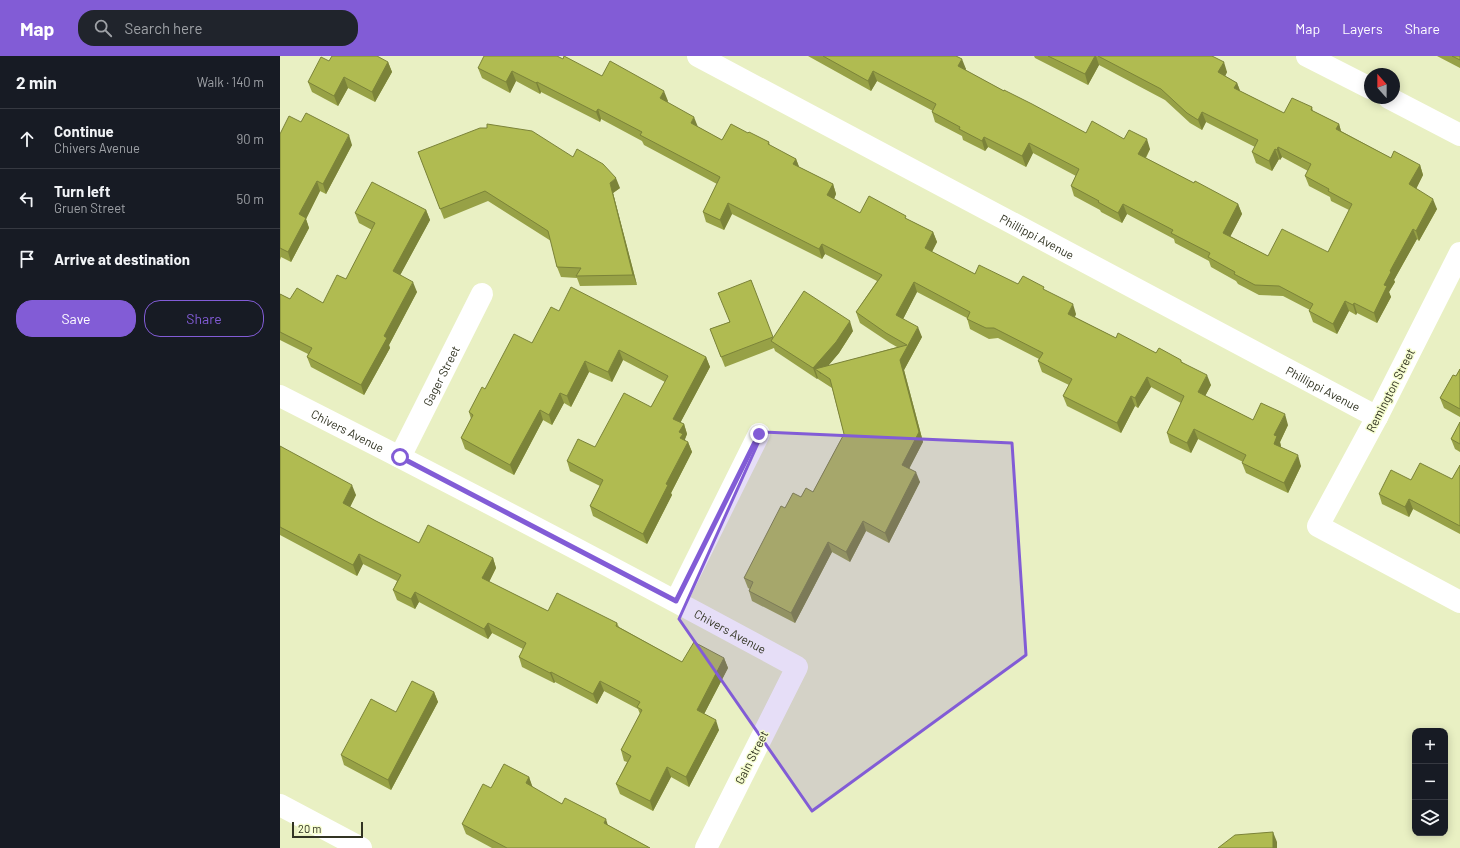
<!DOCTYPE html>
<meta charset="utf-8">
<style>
:root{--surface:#171b24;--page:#20242c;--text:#f1f3f6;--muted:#9ea1a6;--line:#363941;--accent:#825cd6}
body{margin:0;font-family:Barlow,sans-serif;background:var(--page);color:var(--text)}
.controls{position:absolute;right:12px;bottom:12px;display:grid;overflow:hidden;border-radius:8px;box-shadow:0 2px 10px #0003}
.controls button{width:36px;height:36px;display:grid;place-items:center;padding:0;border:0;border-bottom:1px solid var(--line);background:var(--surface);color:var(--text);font:20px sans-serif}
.compass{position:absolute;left:1084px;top:12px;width:36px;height:36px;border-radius:50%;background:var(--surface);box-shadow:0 2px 10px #0003;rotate:339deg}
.scale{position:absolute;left:12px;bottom:10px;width:71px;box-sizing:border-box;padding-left:4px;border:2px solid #323423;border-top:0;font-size:11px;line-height:14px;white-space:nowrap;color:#323423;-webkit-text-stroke:3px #f6fdd0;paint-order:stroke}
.stop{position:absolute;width:12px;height:12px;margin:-9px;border:3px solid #825cd6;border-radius:50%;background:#fff}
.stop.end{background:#825cd6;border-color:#fff;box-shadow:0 1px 4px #0008}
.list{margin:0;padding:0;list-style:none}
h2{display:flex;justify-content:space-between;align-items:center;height:52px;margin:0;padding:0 16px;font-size:17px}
h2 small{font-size:13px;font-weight:400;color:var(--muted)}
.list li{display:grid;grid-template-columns:26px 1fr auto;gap:12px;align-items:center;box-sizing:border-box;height:60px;padding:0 16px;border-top:1px solid var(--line)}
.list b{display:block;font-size:15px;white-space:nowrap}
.list p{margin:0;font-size:13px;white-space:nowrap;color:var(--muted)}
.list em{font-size:13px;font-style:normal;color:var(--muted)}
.actions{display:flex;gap:8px;padding:12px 16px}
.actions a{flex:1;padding:9px 0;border:1px solid var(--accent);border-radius:16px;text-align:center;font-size:14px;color:var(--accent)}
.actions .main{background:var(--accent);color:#fff}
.icon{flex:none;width:22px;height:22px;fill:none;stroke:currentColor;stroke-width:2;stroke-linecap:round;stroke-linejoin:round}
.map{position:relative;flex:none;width:1180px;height:792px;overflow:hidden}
header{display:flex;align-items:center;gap:24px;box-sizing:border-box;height:56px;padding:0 20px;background:var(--accent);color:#fff}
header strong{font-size:19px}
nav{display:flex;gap:22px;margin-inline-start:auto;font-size:14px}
.search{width:280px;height:36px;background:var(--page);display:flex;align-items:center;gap:10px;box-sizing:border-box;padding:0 14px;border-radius:16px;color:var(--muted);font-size:15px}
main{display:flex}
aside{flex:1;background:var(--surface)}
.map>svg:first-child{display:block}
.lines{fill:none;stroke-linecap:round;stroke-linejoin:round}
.street{stroke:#fff;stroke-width:22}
.wall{fill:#97a146}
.shaded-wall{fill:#7b8339}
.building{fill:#b0bb51;stroke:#7b8339}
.route{stroke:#825cd6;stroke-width:5}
.marked{fill:#825cd6;fill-opacity:0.2;stroke:#825cd6;stroke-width:3;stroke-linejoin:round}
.labels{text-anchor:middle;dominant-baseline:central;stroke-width:3;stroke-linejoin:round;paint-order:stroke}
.street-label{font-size:12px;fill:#323423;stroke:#f6fdd0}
</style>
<header>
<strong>Map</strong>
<div class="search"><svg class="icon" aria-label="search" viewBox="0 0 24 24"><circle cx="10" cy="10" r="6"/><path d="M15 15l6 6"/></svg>Search here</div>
<nav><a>Map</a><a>Layers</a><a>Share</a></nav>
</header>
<main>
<aside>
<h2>2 min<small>Walk · 140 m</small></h2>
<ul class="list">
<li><svg class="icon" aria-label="ahead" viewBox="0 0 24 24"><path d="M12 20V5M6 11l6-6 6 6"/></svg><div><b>Continue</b><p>Chivers Avenue</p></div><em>90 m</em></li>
<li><svg class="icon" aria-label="left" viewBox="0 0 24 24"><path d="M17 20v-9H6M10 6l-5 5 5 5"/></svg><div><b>Turn left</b><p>Gruen Street</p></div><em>50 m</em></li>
<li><svg class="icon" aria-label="arrive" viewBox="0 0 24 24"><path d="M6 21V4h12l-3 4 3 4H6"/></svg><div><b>Arrive at destination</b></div></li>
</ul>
<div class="actions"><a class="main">Save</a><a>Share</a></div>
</aside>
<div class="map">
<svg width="1180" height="792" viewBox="0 0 1180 792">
<rect width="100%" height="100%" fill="#e9f0c3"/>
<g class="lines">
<!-- street -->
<g class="street">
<path id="s1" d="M 418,0 L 1097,361"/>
<path d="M 1027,0 L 1090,32"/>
<path d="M 1109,42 L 1180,79"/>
<path d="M 1180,197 L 1097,361 L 1038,470 L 1180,546"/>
<path id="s2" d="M 0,340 C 174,428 346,518 517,611 L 426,792"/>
<path id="s3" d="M 120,401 L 202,238"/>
<path d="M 396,545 L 479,378"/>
<path d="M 0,749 L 81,792"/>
</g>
</g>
<!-- wall -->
<path class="wall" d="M 528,0 L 676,0 L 686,13 L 685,14 L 724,35 L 806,77 L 844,83 L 870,93 L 866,102 L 914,127 L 958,148 L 962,158 L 950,180 L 988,200 L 1048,196 L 1069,154 L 1051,145 L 1050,141 L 1029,130 L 1025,120 L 1028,115 L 1002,101 L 1000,104 L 999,103 L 992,115 L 976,107 L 972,96 L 975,91 L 926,66 L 922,74 L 910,67 L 885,44 L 819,9 L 808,29 L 755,2 L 754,0 L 932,0 L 947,16 L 945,20 L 957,27 L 960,35 L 1004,57 L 1032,51 L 1033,55 L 1059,68 L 1061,75 L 1111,102 L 1140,109 L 1143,119 L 1136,133 L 1157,153 L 1139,185 L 1137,183 L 1114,224 L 1115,226 L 1109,236 L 1111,241 L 1097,267 L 1077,257 L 1076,259 L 1069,255 L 1057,278 L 1033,266 L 1029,255 L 1030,254 L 1003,240 L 979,239 L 958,228 L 956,225 L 931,211 L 929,205 L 895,187 L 894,183 L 847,158 L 842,167 L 821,156 L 820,154 L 794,140 L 791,130 L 796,120 L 753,97 L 746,111 L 708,91 L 705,95 L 683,84 L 682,80 L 655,66 L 652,56 L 653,55 L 597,25 L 591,35 Z
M 1157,0 L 1180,0 L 1180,12 Z
M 283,3 L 322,20 L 388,45 L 387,46 L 418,71 L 442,84 L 468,77 L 489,86 L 490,90 L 516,103 L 519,111 L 553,128 L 556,138 L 554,143 L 580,157 L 627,163 L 653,176 L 657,186 L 652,196 L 695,218 L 738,228 L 765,234 L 796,258 L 795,261 L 836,282 L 902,306 L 931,329 L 925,340 L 973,364 L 1008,369 L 1000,386 L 1001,391 L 1021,410 L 1008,437 L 966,417 L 962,407 L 963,406 L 918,383 L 911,397 L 890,387 L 887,377 L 901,347 L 871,331 L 858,352 L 855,350 L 841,377 L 787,350 L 783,340 L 789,329 L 762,316 L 758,305 L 759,303 L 718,282 L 709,283 L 690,273 L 687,262 L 637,236 L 623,263 L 642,281 L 624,314 L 643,386 L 629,412 L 640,426 L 609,487 L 586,475 L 570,506 L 552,496 L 515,567 L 472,545 L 469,535 L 470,533 L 468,532 L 464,522 L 505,452 L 521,441 L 533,436 L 564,378 L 552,332 L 538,323 L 538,322 L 537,323 L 495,295 L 494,292 L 445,311 L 430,273 L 449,266 L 471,224 L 493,282 L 573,275 L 559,297 L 548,310 L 617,291 L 610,287 L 580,267 L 576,256 L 597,225 L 545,198 L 542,203 L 452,158 L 444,174 L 426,166 L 423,156 L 437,128 L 364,89 L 362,85 L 321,63 L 320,66 L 261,36 L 260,38 L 236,25 L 230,37 L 202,22 L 198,12 Z
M 49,5 L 108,6 L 112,16 L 95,46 L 68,32 L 58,50 L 32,36 L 28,26 Z
M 0,78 L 72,89 L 46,138 L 40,135 L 26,163 L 29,172 L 11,206 L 1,201 L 0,204 Z
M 138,96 L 340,132 L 333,137 L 357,229 L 300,230 L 297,222 L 281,221 L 277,211 L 271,185 L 208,145 L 164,163 Z
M 146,154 L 150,164 L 120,219 L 137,236 L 109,289 L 110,292 L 84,339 L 31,311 L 27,301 L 28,298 L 0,284 L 0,238 L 10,243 L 43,247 L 66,223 L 92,174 L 79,167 L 75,157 Z
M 279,255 L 426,301 L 430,311 L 400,367 L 404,368 L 407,378 L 405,383 L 405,385 L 408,386 L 412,396 L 391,437 L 392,439 L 367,488 L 313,460 L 310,450 L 320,430 L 290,415 L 287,405 L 315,391 L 371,351 L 385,326 L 343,304 L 332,326 L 309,316 L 291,351 L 284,347 L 272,369 L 263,364 L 234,419 L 185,393 L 181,382 L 191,363 L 189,356 L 205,333 L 252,287 Z
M 1180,313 L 1180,361 L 1164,352 L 1160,342 L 1176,320 Z
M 1180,366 L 1180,396 L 1175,393 L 1171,383 Z
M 0,390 L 76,439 L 70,451 L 96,465 L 139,487 L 213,502 L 216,512 L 209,526 L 268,555 L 337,567 L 339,571 L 402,606 L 444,602 L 448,612 L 424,658 L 439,674 L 409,731 L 391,721 L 373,755 L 340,738 L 336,728 L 347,706 L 344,705 L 341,694 L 360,658 L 358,653 L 324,635 L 317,648 L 275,626 L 274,627 L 242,611 L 239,601 L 243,593 L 212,577 L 208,583 L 139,546 L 135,553 L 117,544 L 113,534 L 117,525 L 83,508 L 77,520 L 0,479 Z
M 1180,409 L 1180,478 L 1133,453 L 1129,461 L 1102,448 L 1099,438 L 1131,424 L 1172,423 Z
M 154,636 L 158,646 L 111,734 L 64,709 L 61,699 Z
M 249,721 L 252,731 L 282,748 L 328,769 L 370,792 L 212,792 L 186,778 L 182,768 L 211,732 Z"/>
<!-- shaded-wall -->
<path class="shaded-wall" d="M 815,0 L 816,0 L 819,9 L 808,29 L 805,18 Z
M 682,3 L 686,13 L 682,20 L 678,10 Z
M 108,6 L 112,16 L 95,46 L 92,36 Z
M 944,6 L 947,16 L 942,27 L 938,16 Z
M 232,15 L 236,25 L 230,37 L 226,26 Z
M 593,15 L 597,25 L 591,35 L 588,25 Z
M 64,21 L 68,32 L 58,50 L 54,40 Z
M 257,26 L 261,36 L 260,38 L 256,27 Z
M 957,27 L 961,37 L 954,32 Z
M 384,35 L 388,45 L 384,52 L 380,42 Z
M 318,53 L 321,63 L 320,66 L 316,56 Z
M 922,56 L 926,66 L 922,74 L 918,64 Z
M 414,61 L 418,71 L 411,67 Z
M 1059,68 L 1062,79 L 1056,73 Z
M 69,79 L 72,89 L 46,138 L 43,128 Z
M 704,81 L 708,91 L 705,95 L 702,85 Z
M 867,83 L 870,93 L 862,108 L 858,98 Z
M 749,87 L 753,97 L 746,111 L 742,100 Z
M 998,91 L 1002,101 L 1000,104 L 997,94 Z
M 995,93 L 999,103 L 992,115 L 989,105 Z
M 516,103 L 520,113 L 513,108 Z
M 1140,109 L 1143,119 L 1133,139 L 1129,128 Z
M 336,122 L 340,132 L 333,137 L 357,229 L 353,219 L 330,127 Z
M 37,125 L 40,135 L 26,163 L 29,172 L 11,206 L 8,196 L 19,158 Z
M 553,128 L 556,138 L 551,150 L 547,139 Z
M 1153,143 L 1157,153 L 1139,185 L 1136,175 Z
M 448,147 L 452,158 L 444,174 L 440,164 Z
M 843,148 L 847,158 L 842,167 L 838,157 Z
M 958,148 L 962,158 L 947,187 L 943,177 Z
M 146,154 L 150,164 L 117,225 L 113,215 Z
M 1133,173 L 1137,183 L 1114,224 L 1115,226 L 1109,236 L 1111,241 L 1097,267 L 1094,257 L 1104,229 L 1110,215 Z
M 653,176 L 657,186 L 648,203 L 645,192 Z
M 542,188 L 545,198 L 542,203 L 539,193 Z
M 133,226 L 137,236 L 109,289 L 110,292 L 84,339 L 81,329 L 104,280 Z
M 634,226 L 637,236 L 620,269 L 616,259 Z
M 1065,245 L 1069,255 L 1057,278 L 1053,268 Z
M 1074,247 L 1077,257 L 1076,259 L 1073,249 Z
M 793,248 L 796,258 L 791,268 L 788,258 Z
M 570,265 L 573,275 L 559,297 L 541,318 L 535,313 L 538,322 L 537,323 L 533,312 Z
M 638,271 L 642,281 L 624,314 L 643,386 L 626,419 L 622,409 L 620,304 Z
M 339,294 L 343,304 L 332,326 L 328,316 Z
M 426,301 L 430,311 L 397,373 L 393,363 Z
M 305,305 L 309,316 L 291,351 L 287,340 Z
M 927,319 L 931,329 L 922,346 L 918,336 Z
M 867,321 L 871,331 L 858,352 L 855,342 Z
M 280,337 L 284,347 L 272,369 L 269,359 Z
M 851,340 L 855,350 L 841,377 L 837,367 Z
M 260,354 L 263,364 L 234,419 L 230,409 Z
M 1005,358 L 1008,369 L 1000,386 L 1001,390 L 998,398 L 994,388 L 994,379 Z
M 404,368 L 407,378 L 405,383 L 406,388 L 400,382 L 399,376 Z
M 914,373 L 918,383 L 911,397 L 907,387 Z
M 408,386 L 412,396 L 391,437 L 392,439 L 367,488 L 363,478 L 386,428 Z
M 1018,399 L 1021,410 L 1008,437 L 1004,427 Z
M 636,416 L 640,426 L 609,487 L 605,477 Z
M 72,429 L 76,439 L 67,457 L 63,447 Z
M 1129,443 L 1133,453 L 1129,461 L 1125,451 Z
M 583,465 L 586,475 L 570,506 L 566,496 Z
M 548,486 L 552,496 L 515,567 L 511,557 Z
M 79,498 L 83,508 L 77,520 L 73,509 Z
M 213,502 L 216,512 L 206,532 L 202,522 Z
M 135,536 L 139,546 L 135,553 L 131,543 Z
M 208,567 L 212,577 L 208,583 L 204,573 Z
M 444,602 L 448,612 L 421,664 L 417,654 Z
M 271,616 L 275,626 L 274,627 L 270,617 Z
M 320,625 L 324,635 L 317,648 L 313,638 Z
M 154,636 L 158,646 L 111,734 L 108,724 Z
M 436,664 L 439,674 L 409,731 L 406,721 Z
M 387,711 L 391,721 L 373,755 L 370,745 Z
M 249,721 L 253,732 L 246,727 Z
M 326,763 L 329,773 L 324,767 Z
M 993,776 L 997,786 L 997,792 L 993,792 Z"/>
<!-- building -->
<path class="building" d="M 52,0 L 97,0 L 108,6 L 92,36 L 64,21 L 54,40 L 28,26 L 41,1 L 49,5 Z
M 204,0 L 277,0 L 283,3 L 284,0 L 322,20 L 330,5 L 384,35 L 380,42 L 414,61 L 411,67 L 442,84 L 451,68 L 468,77 L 469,76 L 489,86 L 488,88 L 516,103 L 513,108 L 553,128 L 547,139 L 580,157 L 589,140 L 626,160 L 625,162 L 653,176 L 645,192 L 695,218 L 699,209 L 738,228 L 743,220 L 764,231 L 763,233 L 793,248 L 788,258 L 836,282 L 838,277 L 876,297 L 879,292 L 901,304 L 901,306 L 927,319 L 918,336 L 973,364 L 981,347 L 1005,358 L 994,379 L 997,380 L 994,388 L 1018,399 L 1004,427 L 962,407 L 966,399 L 914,373 L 907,387 L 887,377 L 904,340 L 867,321 L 855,342 L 851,340 L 837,367 L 783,340 L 792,323 L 758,305 L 763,297 L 714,272 L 706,272 L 687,263 L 690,256 L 634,226 L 616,259 L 638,271 L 620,304 L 639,376 L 622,409 L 636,416 L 605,477 L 583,465 L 566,496 L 548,486 L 511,557 L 469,535 L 473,526 L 464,522 L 501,450 L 505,452 L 513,437 L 521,441 L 526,432 L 533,436 L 564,378 L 550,323 L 535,313 L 627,289 L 606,277 L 576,256 L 602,219 L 542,188 L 539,193 L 448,147 L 440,164 L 423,156 L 440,121 L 360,79 L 362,76 L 318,53 L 316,56 L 257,26 L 256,27 L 232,15 L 226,26 L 198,12 Z
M 543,0 L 676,0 L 682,3 L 678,10 L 724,35 L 724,34 L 752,48 L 806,77 L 812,65 L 844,83 L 849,74 L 867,83 L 858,98 L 914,127 L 915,125 L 958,148 L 943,177 L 988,200 L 1002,173 L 1048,196 L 1072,148 L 1048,135 L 1049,133 L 1025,120 L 1031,108 L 998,91 L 997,94 L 995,93 L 989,105 L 972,96 L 978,84 L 922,56 L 918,64 L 907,57 L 881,33 L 818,0 L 932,0 L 944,6 L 938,16 L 957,27 L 954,32 L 1004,57 L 1012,42 L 1032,51 L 1031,54 L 1059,68 L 1056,73 L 1111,102 L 1114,95 L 1140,109 L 1129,128 L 1153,143 L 1136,175 L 1133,173 L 1110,215 L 1111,216 L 1104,229 L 1107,230 L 1094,257 L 1074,247 L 1073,249 L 1065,245 L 1053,268 L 1029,255 L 1033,248 L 999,230 L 975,229 L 954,218 L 955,216 L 928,201 L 930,197 L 891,177 L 893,174 L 843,148 L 838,157 L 818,146 L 819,145 L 791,130 L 799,113 L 749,87 L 742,100 L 704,81 L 702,85 L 679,73 L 680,71 L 652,56 L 656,48 L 593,15 L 588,25 Z
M 768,0 L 815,0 L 805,18 Z
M 1172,0 L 1180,0 L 1180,4 Z
M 26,57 L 69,79 L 43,128 L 37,125 L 19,158 L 26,162 L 8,196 L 0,192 L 0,78 L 9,60 L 21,66 Z
M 207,68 L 252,75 L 293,101 L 297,93 L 323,108 L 336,122 L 330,127 L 353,219 L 296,220 L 301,212 L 277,211 L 268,175 L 205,135 L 160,153 L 138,96 L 200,72 L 207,72 Z
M 92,126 L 146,154 L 113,215 L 133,226 L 104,280 L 107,282 L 81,329 L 27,301 L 32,292 L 0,276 L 0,238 L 10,243 L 17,232 L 43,247 L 57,219 L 66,223 L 95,167 L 75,157 Z
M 471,224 L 493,281 L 441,301 L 430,273 L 450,266 L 438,237 Z
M 291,231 L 426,301 L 393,363 L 404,368 L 399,376 L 403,378 L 400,382 L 408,386 L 386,428 L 388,429 L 363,478 L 310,450 L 323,424 L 287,405 L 298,383 L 315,391 L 344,337 L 371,351 L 388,320 L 339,294 L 328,316 L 305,305 L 287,340 L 280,337 L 269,359 L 260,354 L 230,409 L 181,382 L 193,359 L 189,356 L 202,331 L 205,333 L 234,278 L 252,287 L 271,251 L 279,255 Z
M 524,235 L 570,265 L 556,286 L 533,312 L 491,285 Z
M 1180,313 L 1180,353 L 1160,342 L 1173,319 L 1176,320 Z
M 1180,366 L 1180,388 L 1171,383 Z
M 0,390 L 72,429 L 63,447 L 96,465 L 139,487 L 148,469 L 213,502 L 202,522 L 268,555 L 277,537 L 337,567 L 336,570 L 402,606 L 414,586 L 444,602 L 417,654 L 436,664 L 406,721 L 387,711 L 370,745 L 336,728 L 351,700 L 341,694 L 362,654 L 357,651 L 360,646 L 320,625 L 313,638 L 271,616 L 270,617 L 239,601 L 246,587 L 208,567 L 204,573 L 135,536 L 131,543 L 113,534 L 121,519 L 79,498 L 73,509 L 0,471 Z
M 1140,407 L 1172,423 L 1180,409 L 1180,470 L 1129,443 L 1125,451 L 1099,438 L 1111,414 L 1131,424 Z
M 132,625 L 154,636 L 108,724 L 61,699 L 91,643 L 116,656 Z
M 224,708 L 249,721 L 246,727 L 282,748 L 285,742 L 326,763 L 324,767 L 370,792 L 227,792 L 182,768 L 203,728 L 211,732 Z
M 993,776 L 993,792 L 938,792 L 955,779 Z"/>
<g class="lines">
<!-- route -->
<path class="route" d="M 120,401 L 396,545 L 479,378"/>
</g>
<!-- marked area -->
<path class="marked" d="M 483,376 L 732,387 L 746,599 L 532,755 L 399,563 Z"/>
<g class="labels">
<!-- street labels -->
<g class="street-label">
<text stroke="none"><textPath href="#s1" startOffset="384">Phillippi Avenue</textPath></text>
<text stroke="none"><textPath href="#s3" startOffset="91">Gager Street</textPath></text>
<text stroke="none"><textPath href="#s1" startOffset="708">Phillippi Avenue</textPath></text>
<text transform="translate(1110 334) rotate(-63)">Remington Street</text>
<text stroke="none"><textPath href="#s2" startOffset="76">Chivers Avenue</textPath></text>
<text stroke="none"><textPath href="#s2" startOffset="508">Chivers Avenue</textPath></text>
<text transform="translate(471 701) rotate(-63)">Gain Street</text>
</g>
</g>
</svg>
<div class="controls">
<button>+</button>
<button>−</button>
<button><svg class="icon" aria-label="layers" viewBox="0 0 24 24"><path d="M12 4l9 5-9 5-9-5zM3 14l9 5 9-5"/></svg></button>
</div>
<svg class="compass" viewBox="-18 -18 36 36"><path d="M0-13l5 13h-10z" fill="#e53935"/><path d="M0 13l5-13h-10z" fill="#9ea1a6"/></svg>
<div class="scale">20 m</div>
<div class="stop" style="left:120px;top:401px"></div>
<div class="stop end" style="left:479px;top:378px"></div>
</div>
</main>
